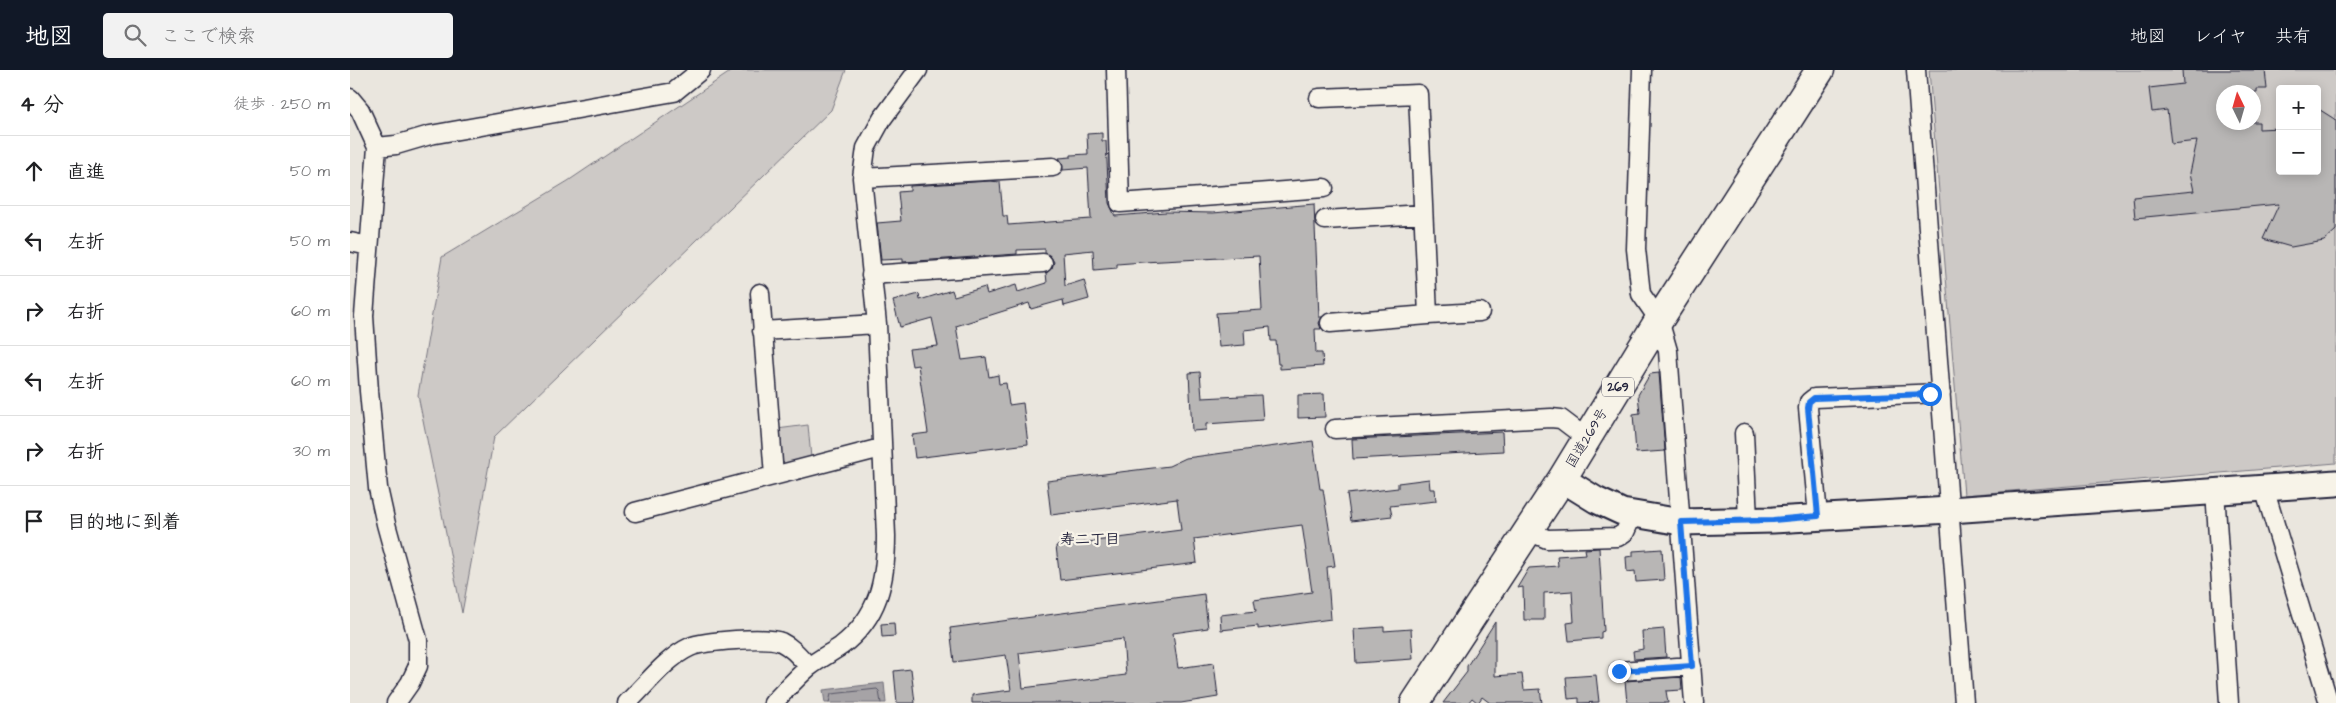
<!DOCTYPE html>
<html lang="ja">
<meta charset="utf-8">
<style>
:root{--surface:#fff;--page:#f2f2f2;--text:#202124;--muted:#757577;--line:#e0e0e0;--accent:#111827}
body{margin:0;font-family:"Architects Daughter","Klee One",sans-serif;background:var(--page);color:var(--text)}
.controls{position:absolute;right:15px;top:15px;display:grid;overflow:hidden;border-radius:5px;box-shadow:0 2px 12px #0003}
.controls button{width:45px;height:45px;display:grid;place-items:center;padding:0;border:0;border-bottom:1px solid var(--line);background:var(--surface);color:var(--text);font:25px sans-serif}
.compass{position:absolute;left:1866px;top:15px;width:45px;height:45px;border-radius:50%;background:var(--surface);box-shadow:0 2px 12px #0003;rotate:355deg}
.stop{position:absolute;width:15px;height:15px;margin:-11px;border:4px solid #1a73e8;border-radius:50%;background:#fff}
.stop.end{background:#1a73e8;border-color:#fff;box-shadow:0 1px 5px #0008}
.list{margin:0;padding:0;list-style:none}
h2{display:flex;justify-content:space-between;align-items:center;height:65px;margin:0;padding:0 20px;font-size:21px}
h2 small{font-size:16px;font-weight:400;color:var(--muted)}
.list li{display:grid;grid-template-columns:32px 1fr auto;gap:15px;align-items:center;box-sizing:border-box;height:70px;padding:0 20px;border-top:1px solid var(--line)}
.list b{display:block;font-size:19px;white-space:nowrap}
.list em{font-size:16px;font-style:normal;color:var(--muted)}
.icon{flex:none;width:28px;height:28px;fill:none;stroke:currentColor;stroke-width:2;stroke-linecap:round;stroke-linejoin:round}
.map{position:relative;flex:none;width:1986px;height:633px;overflow:hidden}
header{display:flex;align-items:center;gap:30px;box-sizing:border-box;height:70px;padding:0 25px;background:var(--accent);color:#fff}
header strong{font-size:24px}
nav{display:flex;gap:28px;margin-inline-start:auto;font-size:18px}
.search{width:350px;height:45px;background:var(--page);display:flex;align-items:center;gap:12px;box-sizing:border-box;padding:0 18px;border-radius:5px;color:var(--muted);font-size:19px}
main{display:flex}
aside{flex:1;background:var(--surface)}
.map>svg:first-child{display:block}
.green{fill:#cdc9c6;stroke:#787680;fill-rule:evenodd}
.water{fill:#a6a3a6;stroke:#716f7b}
.lines{fill:none;stroke-linecap:round;stroke-linejoin:round}
.shore{stroke:#575666;stroke-width:1}
.building{fill:#b8b6b5;stroke:#22223b;fill-rule:evenodd}
.street-casing{stroke:#22223b;stroke-width:21}
.secondary-casing{stroke:#22223b;stroke-width:29}
.highway-casing{stroke:#22223b;stroke-width:31}
.street{stroke:#f7f3e8;stroke-width:18}
.secondary{stroke:#f7f3e8;stroke-width:25}
.highway{stroke:#f7f3e8;stroke-width:28}
.route{stroke:#1a73e8;stroke-width:6}
.labels{text-anchor:middle;dominant-baseline:central;stroke-width:4.5;stroke-linejoin:round;paint-order:stroke}
.shield{fill:#f7f3e8;stroke:#62616f;stroke-width:1}
.shield-label{font-size:12px;font-weight:bold;fill:#22223b}
.street-label{font-size:14px;fill:#22223b;stroke:#f7f3e8}
.neighbourhood-label{font-size:15px;font-weight:bold;fill:#22223b;stroke:#f7f3e8}
</style>
<header>
<strong>地図</strong>
<div class="search"><svg class="icon" aria-label="search" viewBox="0 0 24 24"><circle cx="10" cy="10" r="6"/><path d="M15 15l6 6"/></svg>ここで検索</div>
<nav><a>地図</a><a>レイヤ</a><a>共有</a></nav>
</header>
<main>
<aside>
<h2>4 分<small>徒歩 · 250 m</small></h2>
<ul class="list">
<li><svg class="icon" aria-label="ahead" viewBox="0 0 24 24"><path d="M12 20V5M6 11l6-6 6 6"/></svg><div><b>直進</b></div><em>50 m</em></li>
<li><svg class="icon" aria-label="left" viewBox="0 0 24 24"><path d="M17 20v-9H6M10 6l-5 5 5 5"/></svg><div><b>左折</b></div><em>50 m</em></li>
<li><svg class="icon" aria-label="right" viewBox="0 0 24 24"><path d="M7 20v-9h11M14 6l5 5-5 5"/></svg><div><b>右折</b></div><em>60 m</em></li>
<li><svg class="icon" aria-label="left" viewBox="0 0 24 24"><path d="M17 20v-9H6M10 6l-5 5 5 5"/></svg><div><b>左折</b></div><em>60 m</em></li>
<li><svg class="icon" aria-label="right" viewBox="0 0 24 24"><path d="M7 20v-9h11M14 6l5 5-5 5"/></svg><div><b>右折</b></div><em>30 m</em></li>
<li><svg class="icon" aria-label="arrive" viewBox="0 0 24 24"><path d="M6 21V4h12l-3 4 3 4H6"/></svg><div><b>目的地に到着</b></div></li>
</ul>
</aside>
<div class="map">
<svg width="1986" height="633" viewBox="0 0 1986 633">
<rect width="100%" height="100%" fill="#eae6de"/>
<filter id="ink" filterUnits="userSpaceOnUse"><feTurbulence type="fractalNoise" baseFrequency=".02" numOctaves="2"/><feDisplacementMap in="SourceGraphic" scale="10" xChannelSelector="R" yChannelSelector="G"/><feConvolveMatrix kernelMatrix="1 2 1 2 8 2 1 2 1" color-interpolation-filters="sRGB"/></filter>
<g filter="url(#ink)">
<!-- green -->
<path class="green" d="M 383,0 L 496,0 L 481,40 L 144,367 L 112,543 L 68,325 L 92,187 L 218,111 Z
M 1579,0 L 1986,0 L 1986,393 L 1614,425 ZM 1930,19 L 1967,19 L 1967,101 L 1930,101 ZM 1874,22 L 1904,22 L 1904,52 L 1874,52 Z
M 458,355 L 461,388 L 430,395 L 427,359 Z"/>
<!-- water -->
<path class="water" d="M 534,613 L 536,633 L 475,633 L 473,620 Z"/>
<g class="lines">
<!-- shore -->
<path class="shore" d="M 479,633 L 481,624 L 527,619 L 529,621 L 531,633"/>
</g>
<!-- building -->
<path class="building" d="M 1832,0 L 1915,0 L 1917,19 L 1907,19 L 1907,22 L 1874,22 L 1874,52 L 1909,52 L 1909,59 L 1930,58 L 1930,101 L 1967,101 L 1967,38 L 1986,50 L 1986,160 L 1974,171 L 1941,177 L 1913,169 L 1929,134 L 1785,148 L 1783,127 L 1844,121 L 1840,103 L 1847,71 L 1821,74 L 1817,40 L 1802,42 L 1799,18 L 1833,14 Z
M 752,63 L 752,71 L 756,71 L 759,133 L 765,146 L 816,142 L 863,143 L 964,134 L 969,247 L 972,247 L 969,253 L 971,259 L 965,259 L 966,283 L 972,283 L 973,296 L 930,299 L 930,294 L 928,294 L 926,271 L 921,271 L 920,257 L 894,260 L 895,275 L 869,277 L 866,243 L 912,240 L 909,186 L 793,192 L 767,194 L 767,198 L 744,200 L 743,180 L 713,183 L 715,216 L 734,210 L 739,229 L 714,236 L 713,230 L 681,239 L 679,233 L 606,256 L 612,290 L 636,287 L 639,307 L 648,305 L 649,314 L 656,313 L 659,335 L 673,333 L 678,374 L 565,388 L 562,365 L 578,363 L 568,295 L 562,296 L 559,279 L 588,276 L 582,248 L 550,257 L 543,231 L 569,224 L 570,230 L 602,220 L 604,226 L 635,217 L 637,224 L 666,215 L 668,222 L 697,213 L 696,203 L 702,198 L 704,192 L 701,187 L 695,183 L 695,179 L 667,180 L 667,184 L 553,192 L 553,189 L 531,190 L 527,153 L 551,151 L 548,122 L 560,121 L 560,116 L 640,111 L 650,112 L 653,146 L 657,146 L 658,155 L 741,149 L 738,98 L 713,100 L 712,92 L 709,88 L 721,87 L 721,85 L 738,84 L 737,64 Z
M 850,302 L 852,328 L 911,325 L 913,350 L 856,354 L 856,360 L 842,361 L 839,303 Z
M 1309,303 L 1315,381 L 1286,383 L 1283,344 L 1290,343 L 1288,325 L 1300,304 Z
M 974,324 L 975,347 L 948,348 L 948,325 Z
M 1152,362 L 1153,381 L 1003,389 L 1002,369 Z
M 963,371 L 970,419 L 973,419 L 985,496 L 977,497 L 981,549 L 908,559 L 908,556 L 871,560 L 870,545 L 906,541 L 904,530 L 962,522 L 952,455 L 844,469 L 847,493 L 710,510 L 706,476 L 831,460 L 827,429 L 701,445 L 697,411 L 819,396 L 836,388 Z
M 1079,409 L 1080,419 L 1085,419 L 1086,431 L 1040,436 L 1042,446 L 1001,451 L 997,424 L 1048,418 L 1048,413 Z
M 1249,478 L 1254,561 L 1251,562 L 1251,568 L 1219,571 L 1217,553 L 1224,552 L 1222,521 L 1194,523 L 1194,550 L 1174,550 L 1173,517 L 1167,518 L 1179,498 L 1208,496 L 1207,486 L 1236,484 L 1235,479 Z
M 1312,479 L 1314,510 L 1286,512 L 1285,501 L 1277,502 L 1276,487 L 1283,486 L 1283,481 Z
M 854,524 L 858,558 L 823,563 L 828,598 L 864,593 L 868,627 L 831,633 L 622,633 L 622,625 L 661,620 L 656,585 L 604,592 L 600,558 ZM 773,569 L 776,605 L 673,618 L 669,583 Z
M 1145,552 L 1145,606 L 1172,604 L 1174,620 L 1190,619 L 1192,633 L 1140,633 L 1132,627 L 1128,633 L 1122,628 L 1118,633 L 1093,633 L 1117,602 L 1117,596 Z
M 544,553 L 545,566 L 532,567 L 531,554 Z
M 1034,557 L 1034,561 L 1061,559 L 1063,589 L 1006,593 L 1004,559 Z
M 1314,559 L 1316,587 L 1284,589 L 1283,581 L 1293,579 L 1292,561 Z
M 561,599 L 565,633 L 547,633 L 544,601 Z
M 1246,605 L 1249,632 L 1229,633 L 1229,628 L 1218,629 L 1216,607 Z
M 1331,607 L 1332,620 L 1316,621 L 1318,633 L 1277,633 L 1275,611 Z"/>
<g class="lines">
<defs>
<path id="street" d="M 766,0 L 770,133 L 974,118
M 1292,0 L 1286,179 L 1291,224 L 1309,250 L 1318,281 L 1344,633
M 1566,0 L 1614,633
M 0,28 L 10,40 L 27,77 L 14,246 L 19,321 L 28,418 L 36,454 L 68,570 L 68,596 L 60,613 L 46,633
M 969,28 L 1068,24 L 1078,245 L 980,253
M 27,77 L 46,75 L 80,65 L 324,22 L 351,0
M 512,108 L 703,97
M 975,150 L 1073,144
M 0,172 L 19,176
M 521,205 L 693,193
M 410,223 L 424,406
M 1078,245 L 1130,242
M 412,261 L 527,254
M 985,359 L 1201,348 L 1211,349 L 1236,368
M 1394,363 L 1398,450
M 1914,418 L 1979,633
M 1865,421 L 1879,633
M 285,442 L 531,378
M 1468,446 L 1458,338 L 1459,332 L 1464,328 L 1591,323
M 1178,461 L 1197,469 L 1268,467 L 1275,462 L 1283,444
M 1269,601 L 1342,596
M 277,633 C 296,615 316,588 340,577 C 353,571 418,566 431,572 C 443,578 450,587 459,597
M 423,633 C 435,621 446,608 459,597 C 469,589 481,583 491,576 C 529,547 536,510 536,466 L 527,254 L 512,108 L 516,78 L 532,49 L 568,0"/>
<path id="secondary" d="M 1212,409 L 1246,430 L 1272,442 L 1331,452 L 1423,450 L 1600,440 L 1986,413"/>
<path id="highway" d="M 1065,633 L 1212,409 L 1309,250 L 1470,0"/>
</defs>
<!-- street casing -->
<use href="#street" class="street-casing"/>
<!-- secondary casing -->
<use href="#secondary" class="secondary-casing"/>
<!-- highway casing -->
<use href="#highway" class="highway-casing"/>
<!-- street -->
<use href="#street" class="street"/>
<!-- secondary -->
<use href="#secondary" class="secondary"/>
<!-- highway -->
<use href="#highway" class="highway"/>
</g>
</g>
<g class="lines" filter="url(#ink)">
<!-- route -->
<path class="route" d="M 1269,601 L 1342,596 L 1331,452 L 1423,450 L 1468,446 L 1458,338 L 1459,332 L 1464,328 L 1580,324"/>
</g>
<g class="labels">
<!-- shield labels -->
<rect class="shield" x="1252" y="307.5" width="32" height="19" rx="4"/>
<g class="shield-label">
<text x="1268" y="317">269</text>
</g>
<!-- street labels -->
<g class="street-label">
<text transform="translate(1237 368) rotate(-59)">国道269号</text>
</g>
<!-- neighbourhood labels -->
<g class="neighbourhood-label">
<text x="740" y="469">寿二丁目</text>
</g>
</g>
</svg>
<div class="controls">
<button>+</button>
<button>−</button>
</div>
<svg class="compass" viewBox="-18 -18 36 36"><path d="M0-13l5 13h-10z" fill="#e53935"/><path d="M0 13l5-13h-10z" fill="#757577"/></svg>
<div class="stop" style="left:1580px;top:324px"></div>
<div class="stop end" style="left:1269px;top:601px"></div>
</div>
</main>
